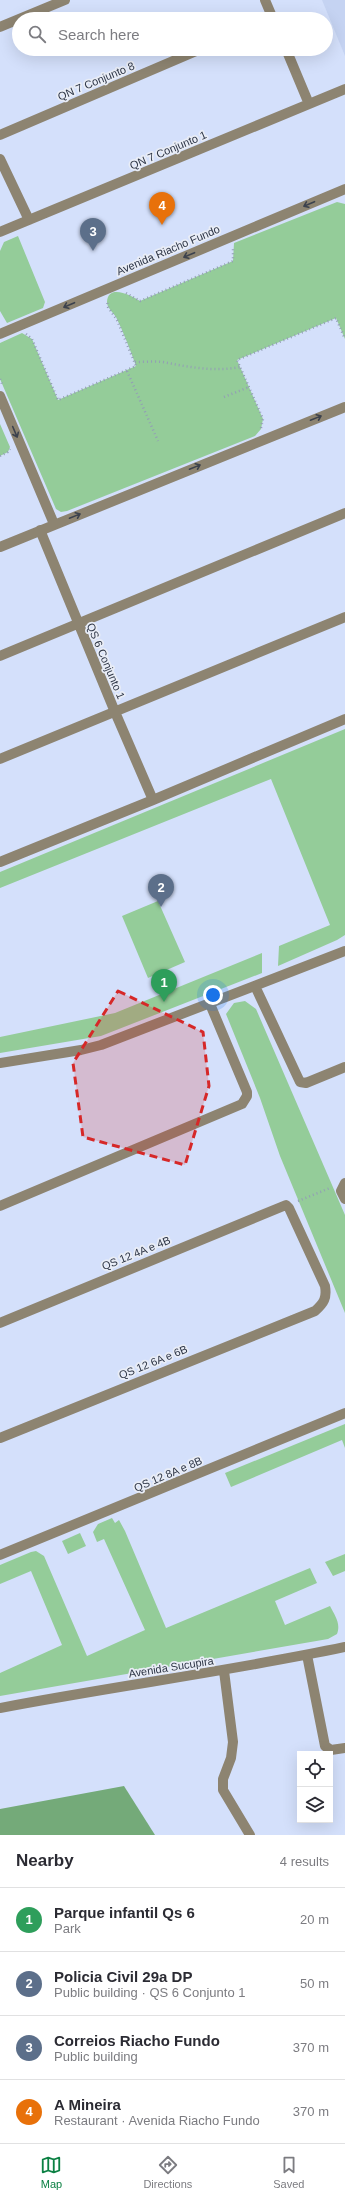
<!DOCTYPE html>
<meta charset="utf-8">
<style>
:root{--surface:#fff;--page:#f2f2f3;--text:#2b2b33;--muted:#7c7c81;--line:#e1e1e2;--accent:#0b8043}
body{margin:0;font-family:Helvetica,sans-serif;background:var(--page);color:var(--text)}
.controls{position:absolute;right:12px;bottom:12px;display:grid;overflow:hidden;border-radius:0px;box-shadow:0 4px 16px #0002}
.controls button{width:36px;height:36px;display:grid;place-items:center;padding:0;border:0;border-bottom:1px solid var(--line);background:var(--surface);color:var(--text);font:20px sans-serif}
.you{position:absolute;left:213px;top:995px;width:14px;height:14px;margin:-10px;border:3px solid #fff;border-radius:50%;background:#1a73e8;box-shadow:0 0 0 6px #1a73e833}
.badge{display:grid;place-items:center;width:26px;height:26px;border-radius:50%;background:var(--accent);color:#fff;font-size:13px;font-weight:700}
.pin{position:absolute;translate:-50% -33px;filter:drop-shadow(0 1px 2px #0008)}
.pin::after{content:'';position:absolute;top:21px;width:14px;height:12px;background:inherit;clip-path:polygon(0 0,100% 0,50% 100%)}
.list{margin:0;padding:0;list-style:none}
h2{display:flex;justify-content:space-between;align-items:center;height:52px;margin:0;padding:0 16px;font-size:17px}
h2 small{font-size:13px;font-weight:400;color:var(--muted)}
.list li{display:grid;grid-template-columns:26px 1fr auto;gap:12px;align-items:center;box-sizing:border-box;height:64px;padding:0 16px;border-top:1px solid var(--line)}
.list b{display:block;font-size:15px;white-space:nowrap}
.list p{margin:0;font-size:13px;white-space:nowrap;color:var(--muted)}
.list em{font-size:13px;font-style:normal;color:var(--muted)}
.icon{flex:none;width:22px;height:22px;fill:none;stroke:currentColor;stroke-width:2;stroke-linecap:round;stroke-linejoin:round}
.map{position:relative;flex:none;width:345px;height:1835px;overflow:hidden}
.search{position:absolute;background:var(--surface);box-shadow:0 4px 16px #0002;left:12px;right:12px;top:12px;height:44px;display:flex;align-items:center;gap:10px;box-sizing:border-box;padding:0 14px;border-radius:22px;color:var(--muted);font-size:15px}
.sheet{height:308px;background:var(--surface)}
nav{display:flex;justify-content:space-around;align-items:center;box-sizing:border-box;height:56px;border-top:1px solid var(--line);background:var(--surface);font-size:11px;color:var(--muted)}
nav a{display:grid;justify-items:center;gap:2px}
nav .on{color:var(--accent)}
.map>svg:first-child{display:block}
.built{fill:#c5d3f2}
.green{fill:#94cc99}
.forest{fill:#74aa79}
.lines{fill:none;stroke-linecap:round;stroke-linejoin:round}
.path{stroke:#939eb5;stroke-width:2.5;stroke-dasharray:1 3;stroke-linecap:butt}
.minor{stroke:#8d8471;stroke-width:10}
.oneway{stroke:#3c424d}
.marked{fill:#d62828;fill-opacity:0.2;stroke:#d62828;stroke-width:3;stroke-dasharray:8 5;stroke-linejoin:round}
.labels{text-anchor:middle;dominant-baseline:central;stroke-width:3.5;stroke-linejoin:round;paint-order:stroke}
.street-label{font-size:11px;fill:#2e3647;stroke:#e9edf6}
</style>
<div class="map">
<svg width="345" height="1835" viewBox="0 0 345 1835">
<rect width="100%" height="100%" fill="#d4e0fb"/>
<!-- built -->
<path class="built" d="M 322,0 L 345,0 L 345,56 Z"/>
<!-- green -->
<path class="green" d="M 337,202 L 345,204 L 345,339 L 336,318 L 237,360 L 263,419 L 261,429 L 255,436 L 67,511 L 61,512 L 56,509 L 0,379 L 0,343 L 22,333 L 32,339 L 58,400 L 136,366 C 130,350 124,333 116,317 C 113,312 107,308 107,302 C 108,283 132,296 140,301 L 233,261 L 234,243 Z
M 18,236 L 45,302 L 43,308 L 7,323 L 0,311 L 0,251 L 4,242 Z
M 0,424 L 10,447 L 8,452 L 0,456 Z
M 345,729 L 345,935 L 337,940 L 278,966 L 279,946 L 330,925 L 271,779 L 0,888 L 0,872 Z
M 158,901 L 185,962 L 148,978 L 122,916 Z
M 262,953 L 262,973 L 101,1036 L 0,1053 L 0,1037 L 115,1013 Z
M 245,1001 L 256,1009 L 345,1215 L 345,1313 L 280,1156 L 260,1098 L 226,1014 L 234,1003 Z
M 345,1424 L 345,1448 L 342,1440 L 231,1487 L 225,1473 Z
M 112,1518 L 115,1523 L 119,1520 L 125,1531 L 166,1628 L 310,1568 L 317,1583 L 275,1601 L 285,1625 L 330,1606 C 335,1616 341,1623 337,1634 L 328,1639 L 0,1696 L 0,1673 L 62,1645 L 31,1571 L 0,1584 L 0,1565 L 31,1552 L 36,1551 L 44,1556 L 87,1656 L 145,1630 L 104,1539 L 97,1542 L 93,1532 L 98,1524 Z
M 80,1533 L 86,1546 L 68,1554 L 62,1541 Z
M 345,1554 L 345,1571 L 333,1576 L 325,1562 Z"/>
<!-- forest -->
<path class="forest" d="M 124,1786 L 155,1835 L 0,1835 L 0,1809 Z"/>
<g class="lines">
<!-- path -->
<path class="path" d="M 126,293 L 140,301 L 233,261 L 233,248
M 26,334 L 32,339 L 58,400 L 136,366 L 117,320 L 108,307 L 107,300
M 135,362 C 144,362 154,361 163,362 C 188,367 214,372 240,367
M 127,371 L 158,441
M 0,379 L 3,386
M 224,397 L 249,387
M 261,428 L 263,419 L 237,360 L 336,318 L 345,339
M 0,456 L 8,452 L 10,449
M 298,1201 L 330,1188"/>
<!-- minor -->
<path class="minor" d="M 265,0 L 273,19
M 0,27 L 65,0
M 286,49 L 309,104
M 0,135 L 201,49
M 0,159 L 29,220
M 0,232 L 345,89
M 0,334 L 345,189
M 0,396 L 54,524
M 40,530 L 115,712 L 153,800
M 0,547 L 345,407
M 0,656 L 345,513
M 0,759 L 345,617
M 0,862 L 153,800 L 345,719
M 255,986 L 300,1082 L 306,1083 L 345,1067
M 0,1063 L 81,1050 L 101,1045 L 345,951
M 345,1183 L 341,1191 L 345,1199
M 0,1206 L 242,1104 L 247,1096 L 247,1092 L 210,1004
M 0,1323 L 286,1205 L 289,1208 L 325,1286 C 327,1298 324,1303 315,1311 L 0,1438
M 0,1555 L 345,1413
M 307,1655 L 325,1746 L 331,1750 L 345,1748
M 224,1671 L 233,1742 L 231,1758 L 223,1779 L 223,1790 L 250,1835
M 0,1708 C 115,1686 231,1671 345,1647"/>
</g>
<!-- one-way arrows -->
<defs><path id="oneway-shaft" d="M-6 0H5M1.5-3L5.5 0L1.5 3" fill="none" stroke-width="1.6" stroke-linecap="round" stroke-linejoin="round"/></defs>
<g class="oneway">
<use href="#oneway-shaft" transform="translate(309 204) rotate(157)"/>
<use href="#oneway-shaft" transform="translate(189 255) rotate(157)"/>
<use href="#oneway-shaft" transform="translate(69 305) rotate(157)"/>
<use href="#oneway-shaft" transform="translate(316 418) rotate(-22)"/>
<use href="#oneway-shaft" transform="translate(15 432) rotate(67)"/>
<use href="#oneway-shaft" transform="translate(195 467) rotate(-22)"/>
<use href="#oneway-shaft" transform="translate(75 516) rotate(-22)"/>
</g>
<!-- marked area -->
<path class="marked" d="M 118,991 L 203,1032 L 209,1086 L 185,1165 L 83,1137 L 73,1063 Z"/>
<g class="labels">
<!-- street labels -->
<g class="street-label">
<text transform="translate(96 81) rotate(-23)">QN 7 Conjunto 8</text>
<text transform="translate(168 150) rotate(-23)">QN 7 Conjunto 1</text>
<text transform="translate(168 250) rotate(-23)">Avenida Riacho Fundo</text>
<text transform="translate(106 661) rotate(67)">QS 6 Conjunto 1</text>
<text transform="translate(136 1253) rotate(-22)">QS 12 4A e 4B</text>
<text transform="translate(153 1362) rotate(-22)">QS 12 6A e 6B</text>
<text transform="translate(168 1474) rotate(-23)">QS 12 8A e 8B</text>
<text transform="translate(171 1667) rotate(-9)">Avenida Sucupira</text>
</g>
</g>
</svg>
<div class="controls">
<button><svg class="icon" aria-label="locate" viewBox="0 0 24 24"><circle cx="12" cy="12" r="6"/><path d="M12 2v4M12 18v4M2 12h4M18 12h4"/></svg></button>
<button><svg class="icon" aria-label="layers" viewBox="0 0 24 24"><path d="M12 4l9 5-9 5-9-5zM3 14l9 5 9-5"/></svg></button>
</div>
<div class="you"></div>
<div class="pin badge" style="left:164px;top:1002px;background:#2e9e5b">1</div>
<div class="pin badge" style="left:161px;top:907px;background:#5c6f8a">2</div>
<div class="pin badge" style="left:93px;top:251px;background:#5c6f8a">3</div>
<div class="pin badge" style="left:162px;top:225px;background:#e8710a">4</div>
<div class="search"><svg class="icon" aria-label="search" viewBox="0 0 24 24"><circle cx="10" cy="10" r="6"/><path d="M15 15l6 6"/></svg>Search here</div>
</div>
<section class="sheet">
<h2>Nearby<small>4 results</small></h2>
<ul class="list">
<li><span class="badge" style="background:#2e9e5b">1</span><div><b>Parque infantil Qs 6</b><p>Park</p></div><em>20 m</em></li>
<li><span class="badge" style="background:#5c6f8a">2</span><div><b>Policia Civil 29a DP</b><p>Public building · QS 6 Conjunto 1</p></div><em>50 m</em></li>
<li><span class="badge" style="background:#5c6f8a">3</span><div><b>Correios Riacho Fundo</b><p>Public building</p></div><em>370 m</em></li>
<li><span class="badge" style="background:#e8710a">4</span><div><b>A Mineira</b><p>Restaurant · Avenida Riacho Fundo</p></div><em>370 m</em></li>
</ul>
</section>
<nav>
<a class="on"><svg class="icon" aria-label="map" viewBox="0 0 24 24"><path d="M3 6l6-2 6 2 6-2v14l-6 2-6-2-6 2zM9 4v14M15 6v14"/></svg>Map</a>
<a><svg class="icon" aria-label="directions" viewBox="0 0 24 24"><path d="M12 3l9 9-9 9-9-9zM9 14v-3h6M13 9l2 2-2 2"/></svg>Directions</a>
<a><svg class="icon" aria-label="saved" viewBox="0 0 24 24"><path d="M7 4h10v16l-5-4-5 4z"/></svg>Saved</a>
</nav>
